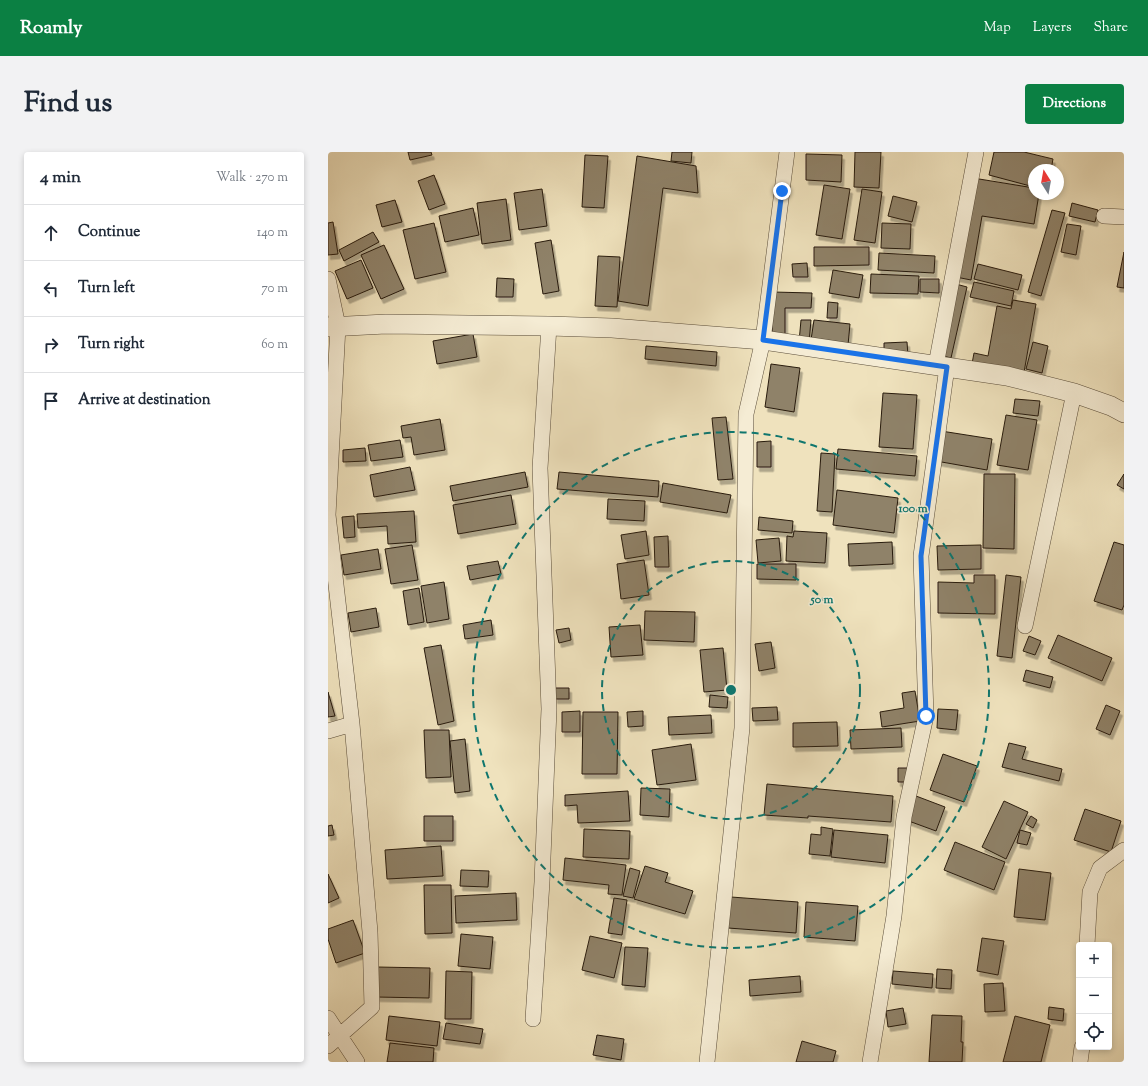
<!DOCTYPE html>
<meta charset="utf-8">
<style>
:root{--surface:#fff;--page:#f2f2f3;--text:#1f2937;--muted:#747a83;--line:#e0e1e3;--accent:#0b8043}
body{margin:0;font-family:"Sorts Mill Goudy",serif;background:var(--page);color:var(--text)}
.controls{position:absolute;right:12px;bottom:12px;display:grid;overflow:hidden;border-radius:4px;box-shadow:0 2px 6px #0003}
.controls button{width:36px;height:36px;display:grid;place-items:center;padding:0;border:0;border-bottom:1px solid var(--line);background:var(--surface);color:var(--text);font:20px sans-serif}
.compass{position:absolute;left:700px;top:12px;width:36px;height:36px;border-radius:50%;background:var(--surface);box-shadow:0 2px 6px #0003;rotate:349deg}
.stop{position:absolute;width:12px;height:12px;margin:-9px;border:3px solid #1a73e8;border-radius:50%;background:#fff}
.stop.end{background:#1a73e8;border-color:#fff;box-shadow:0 1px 4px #0008}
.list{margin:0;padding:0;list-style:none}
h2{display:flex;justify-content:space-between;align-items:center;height:52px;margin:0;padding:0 16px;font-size:17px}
h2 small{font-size:13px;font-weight:400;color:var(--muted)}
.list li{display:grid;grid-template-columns:26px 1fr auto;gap:12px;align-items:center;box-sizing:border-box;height:56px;padding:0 16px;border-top:1px solid var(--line)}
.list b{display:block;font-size:15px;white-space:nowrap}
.list em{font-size:13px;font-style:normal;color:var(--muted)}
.icon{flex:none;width:22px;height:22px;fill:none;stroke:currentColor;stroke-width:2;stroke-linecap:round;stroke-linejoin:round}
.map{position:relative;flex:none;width:796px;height:910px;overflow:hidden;border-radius:4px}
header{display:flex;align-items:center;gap:24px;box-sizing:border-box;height:56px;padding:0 20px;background:var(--accent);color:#fff}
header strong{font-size:19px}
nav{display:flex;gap:22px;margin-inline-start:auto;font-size:14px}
.intro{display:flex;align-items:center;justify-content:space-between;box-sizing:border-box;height:96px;padding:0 24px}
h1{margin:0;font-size:28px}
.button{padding:10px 18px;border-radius:4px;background:var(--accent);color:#fff;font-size:14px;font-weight:700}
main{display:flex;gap:24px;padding:0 24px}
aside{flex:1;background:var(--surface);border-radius:4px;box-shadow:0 2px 6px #0003}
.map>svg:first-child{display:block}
.building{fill:#8f8269;stroke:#281b0e;filter:url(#shadow)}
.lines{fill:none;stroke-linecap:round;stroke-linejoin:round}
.minor-casing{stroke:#5a4d3a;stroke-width:16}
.tertiary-casing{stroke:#5a4d3a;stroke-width:20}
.minor{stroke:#f5ecd4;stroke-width:15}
.tertiary{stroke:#f5ecd4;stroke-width:19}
.route{stroke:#1a73e8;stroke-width:5}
.ring{fill:none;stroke:#0f766e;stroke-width:2;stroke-dasharray:7 5}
.centre{fill:#0f766e;stroke:#f5ecd4;stroke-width:2}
.ring-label{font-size:12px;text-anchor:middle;font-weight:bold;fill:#0f766e;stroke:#f5ecd4;stroke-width:3;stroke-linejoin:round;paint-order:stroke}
</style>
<header>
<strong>Roamly</strong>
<nav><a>Map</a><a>Layers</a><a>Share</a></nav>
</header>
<div class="intro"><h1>Find us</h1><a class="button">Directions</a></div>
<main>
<aside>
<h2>4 min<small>Walk · 270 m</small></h2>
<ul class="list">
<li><svg class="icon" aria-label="ahead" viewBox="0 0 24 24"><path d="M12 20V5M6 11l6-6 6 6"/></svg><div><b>Continue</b></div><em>140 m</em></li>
<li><svg class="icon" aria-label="left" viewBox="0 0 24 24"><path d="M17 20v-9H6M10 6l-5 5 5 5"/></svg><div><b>Turn left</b></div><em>70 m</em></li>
<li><svg class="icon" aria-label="right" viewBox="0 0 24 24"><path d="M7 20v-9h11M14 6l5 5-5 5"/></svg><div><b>Turn right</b></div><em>60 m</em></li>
<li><svg class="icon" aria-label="arrive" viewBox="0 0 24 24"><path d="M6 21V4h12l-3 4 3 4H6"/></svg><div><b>Arrive at destination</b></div></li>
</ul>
</aside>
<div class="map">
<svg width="796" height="910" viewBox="0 0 796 910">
<defs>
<filter id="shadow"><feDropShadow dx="2.5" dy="4.5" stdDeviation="0" flood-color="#0004"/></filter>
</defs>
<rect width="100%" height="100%" fill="#efe2bd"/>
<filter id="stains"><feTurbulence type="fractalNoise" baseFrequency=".005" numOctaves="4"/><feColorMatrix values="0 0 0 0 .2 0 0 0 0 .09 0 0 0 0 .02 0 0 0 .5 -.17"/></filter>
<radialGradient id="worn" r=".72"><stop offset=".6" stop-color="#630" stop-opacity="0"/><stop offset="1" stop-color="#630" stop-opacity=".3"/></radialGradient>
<!-- building -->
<path class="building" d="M 80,0 L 103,0 L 104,3 L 82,8 Z
M 344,0 L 364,0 L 363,11 L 343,9 Z
M 527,0 L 553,0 L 551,36 L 526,35 Z
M 666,0 L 696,0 L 725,7 L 723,18 L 706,18 L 706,35 L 661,23 Z
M 478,2 L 514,3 L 513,30 L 478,28 Z
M 257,3 L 280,4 L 276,56 L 254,55 Z
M 309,4 L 368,14 L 370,41 L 335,36 L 320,154 L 290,149 Z
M 106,23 L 117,52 L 101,58 L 90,29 Z
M 645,26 L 706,36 L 706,42 L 711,42 L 706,72 L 654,64 L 643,128 L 628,125 Z
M 496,33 L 522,37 L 514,87 L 488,83 Z
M 214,37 L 219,74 L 191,78 L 186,41 Z
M 534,37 L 554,40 L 547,91 L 526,88 Z
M 565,44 L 589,50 L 584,70 L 560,64 Z
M 178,47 L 183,88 L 154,92 L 149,51 Z
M 67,48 L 74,70 L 54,75 L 48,53 Z
M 744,51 L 770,58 L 767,70 L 741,64 Z
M 145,56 L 151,83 L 117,90 L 111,64 Z
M 724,58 L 737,61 L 713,144 L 700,140 Z
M 5,70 L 10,102 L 0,103 L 0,71 Z
M 106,71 L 118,120 L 87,127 L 75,78 Z
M 554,71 L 583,72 L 582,97 L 553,96 Z
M 739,72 L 753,74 L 748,103 L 733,100 Z
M 45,80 L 51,90 L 16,109 L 11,98 Z
M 223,88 L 231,139 L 215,142 L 207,91 Z
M 56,93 L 76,137 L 53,147 L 33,103 Z
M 486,95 L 541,95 L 541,113 L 486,114 Z
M 796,100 L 796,136 L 789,135 Z
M 551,101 L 607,104 L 606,121 L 550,118 Z
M 270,104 L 292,105 L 289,155 L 267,154 Z
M 33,108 L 45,136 L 19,147 L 7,119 Z
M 479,111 L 480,125 L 465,125 L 464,112 Z
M 650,112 L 694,123 L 690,138 L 646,127 Z
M 505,118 L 535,123 L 531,146 L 501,141 Z
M 543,122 L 591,124 L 590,142 L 542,141 Z
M 169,126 L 186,127 L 185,145 L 168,145 Z
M 592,127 L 611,127 L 611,141 L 592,140 Z
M 646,130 L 686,139 L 683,154 L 642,145 Z
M 624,131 L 639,135 L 623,206 L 607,202 Z
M 445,140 L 484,141 L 483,156 L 457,156 L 457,186 L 444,186 Z
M 685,148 L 708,152 L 695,226 L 643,217 L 646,201 L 660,204 L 669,154 L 683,157 Z
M 500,150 L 510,151 L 509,166 L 499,166 Z
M 473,168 L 483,168 L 481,191 L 471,190 Z
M 486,168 L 522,172 L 520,193 L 483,188 Z
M 145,182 L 149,205 L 109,212 L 105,189 Z
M 579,190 L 580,204 L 556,205 L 556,191 Z
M 705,190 L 720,194 L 714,221 L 698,217 Z
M 318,194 L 389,200 L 388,214 L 317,207 Z
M 443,212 L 472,216 L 466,260 L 437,255 Z
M 555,241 L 589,243 L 585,297 L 551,295 Z
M 687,247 L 712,249 L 710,264 L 685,261 Z
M 678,263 L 709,268 L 700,318 L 669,313 Z
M 398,265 L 405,327 L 390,328 L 384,266 Z
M 112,267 L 117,298 L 86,303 L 83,285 L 75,286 L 73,274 Z
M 613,279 L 664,287 L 659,318 L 608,309 Z
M 72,288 L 75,305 L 43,309 L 40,293 Z
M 443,289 L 443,315 L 429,315 L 429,290 Z
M 37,296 L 38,309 L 15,310 L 15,298 Z
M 510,297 L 589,304 L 587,324 L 508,317 Z
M 493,301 L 507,302 L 504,360 L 489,359 Z
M 82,315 L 87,338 L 46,345 L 42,323 Z
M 197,320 L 200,335 L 125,349 L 122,334 Z
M 231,320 L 331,329 L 330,345 L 229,337 Z
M 656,322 L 687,322 L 686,397 L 655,396 Z
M 796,322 L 796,337 L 789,333 Z
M 335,331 L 403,343 L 399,361 L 332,350 Z
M 509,338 L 570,346 L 566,381 L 505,373 Z
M 183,343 L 188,372 L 130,382 L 125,353 Z
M 280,347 L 317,349 L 316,369 L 279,367 Z
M 86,359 L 88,390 L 60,392 L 59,374 L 30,376 L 29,362 Z
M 26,364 L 27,385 L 16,386 L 14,365 Z
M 431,365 L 465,369 L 464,381 L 430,378 Z
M 318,379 L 321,403 L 297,407 L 293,383 Z
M 466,379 L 499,381 L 497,411 L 458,409 L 459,384 L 465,385 Z
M 340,384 L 341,415 L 327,415 L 326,385 Z
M 451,386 L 453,409 L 430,411 L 428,388 Z
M 564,390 L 565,412 L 521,414 L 520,392 Z
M 786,390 L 796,393 L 796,453 L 794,458 L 766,449 Z
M 84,393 L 90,428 L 63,432 L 57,397 Z
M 653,393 L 653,417 L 610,418 L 609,394 Z
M 50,397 L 53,417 L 16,423 L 13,403 Z
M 316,408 L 321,443 L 293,447 L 289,412 Z
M 170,409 L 173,422 L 142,428 L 139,414 Z
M 429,412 L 468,412 L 468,428 L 429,427 Z
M 646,423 L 667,423 L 667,462 L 610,461 L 610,430 L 646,431 Z
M 678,423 L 693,425 L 684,506 L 669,504 Z
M 116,430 L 121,467 L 99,471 L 93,434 Z
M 91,436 L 96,470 L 80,473 L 75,439 Z
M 48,456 L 51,475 L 23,480 L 20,461 Z
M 317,459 L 367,460 L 366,490 L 316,488 Z
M 163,468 L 165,483 L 137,487 L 135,473 Z
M 312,473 L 315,503 L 283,505 L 281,475 Z
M 241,476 L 243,488 L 231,491 L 228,478 Z
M 730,483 L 784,506 L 774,529 L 720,506 Z
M 701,484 L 713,489 L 707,503 L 695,499 Z
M 443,490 L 447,516 L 431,519 L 427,492 Z
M 113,493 L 126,569 L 110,573 L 96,496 Z
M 395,496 L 399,538 L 376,540 L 372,498 Z
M 698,518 L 725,525 L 722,536 L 695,529 Z
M 227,536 L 241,536 L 241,547 L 227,547 Z
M 587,539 L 592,569 L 554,575 L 552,560 L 576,556 L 574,541 Z
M 0,540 L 7,564 L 0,565 Z
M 382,543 L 400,545 L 399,556 L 381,555 Z
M 778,553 L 792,559 L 782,583 L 768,577 Z
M 449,555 L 450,568 L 425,569 L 424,556 Z
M 610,557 L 630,558 L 628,578 L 609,576 Z
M 252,559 L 252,580 L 234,580 L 234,560 Z
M 315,559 L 315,574 L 300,575 L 299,560 Z
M 255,560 L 290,560 L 289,622 L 254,622 Z
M 383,563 L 384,581 L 341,583 L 340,565 Z
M 509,570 L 510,594 L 465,595 L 465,571 Z
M 573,576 L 574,595 L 523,597 L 522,578 Z
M 96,578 L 121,578 L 123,625 L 98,626 Z
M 137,587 L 142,639 L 127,641 L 122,589 Z
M 681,591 L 698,595 L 694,607 L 734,617 L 731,629 L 674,615 Z
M 363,592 L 368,628 L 329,633 L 324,598 Z
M 615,602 L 649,614 L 636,650 L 602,638 Z
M 570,616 L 579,616 L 579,630 L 570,630 Z
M 439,632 L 565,644 L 563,670 L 480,664 L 480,666 L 436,663 Z
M 313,636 L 342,637 L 341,665 L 312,663 Z
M 300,639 L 302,669 L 250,671 L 249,653 L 237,654 L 237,643 Z
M 588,644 L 617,655 L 608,679 L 578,668 Z
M 676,649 L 700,660 L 678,707 L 654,695 Z
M 757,657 L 793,669 L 783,700 L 746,688 Z
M 96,664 L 125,664 L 125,689 L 96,689 Z
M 703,664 L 709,668 L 705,676 L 698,672 Z
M 4,673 L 6,683 L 0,684 L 0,674 Z
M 493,675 L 505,677 L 502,704 L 481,702 L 483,682 L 493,683 Z
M 256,677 L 302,679 L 301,707 L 255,705 Z
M 506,678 L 560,683 L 557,711 L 503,705 Z
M 692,678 L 703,681 L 699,693 L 689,691 Z
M 627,690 L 677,710 L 666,738 L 616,718 Z
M 113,694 L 115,724 L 59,727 L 57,698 Z
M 237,706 L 298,713 L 294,743 L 280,742 L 281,733 L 235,728 Z
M 317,714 L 340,721 L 337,730 L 365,739 L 357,762 L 306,747 Z
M 302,716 L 312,719 L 305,746 L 295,744 Z
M 691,717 L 723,721 L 717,768 L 686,765 Z
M 133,718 L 161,719 L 160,735 L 132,734 Z
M 0,722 L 11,746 L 0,751 Z
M 96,733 L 123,733 L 124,781 L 97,782 Z
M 188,741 L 189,768 L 128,771 L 127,744 Z
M 403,745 L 470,750 L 468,781 L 400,776 Z
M 286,746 L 299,748 L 294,783 L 280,781 Z
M 478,750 L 530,754 L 527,789 L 476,785 Z
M 25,768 L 37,801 L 8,811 L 0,787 L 0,777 Z
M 133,782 L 165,785 L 162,817 L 130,814 Z
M 262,784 L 294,791 L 286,826 L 254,818 Z
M 654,786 L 676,789 L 670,823 L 649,819 Z
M 297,795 L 320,796 L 317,835 L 294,833 Z
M 49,815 L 102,816 L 101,846 L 48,845 Z
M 609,817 L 624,818 L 623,837 L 608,836 Z
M 118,819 L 144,820 L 143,867 L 117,867 Z
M 565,819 L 605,822 L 604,836 L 564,832 Z
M 472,824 L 473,840 L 422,844 L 421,828 Z
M 675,831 L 677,859 L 657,860 L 656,832 Z
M 721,855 L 736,857 L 735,869 L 720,867 Z
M 575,856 L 578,872 L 560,875 L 558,859 Z
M 604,863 L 634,864 L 633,890 L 635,890 L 634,910 L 601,910 Z
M 61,864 L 112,870 L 109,894 L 58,888 Z
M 687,864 L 722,873 L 713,910 L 675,910 Z
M 118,871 L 155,877 L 152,892 L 115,887 Z
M 269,883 L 296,887 L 293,908 L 265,903 Z
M 474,889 L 508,899 L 505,910 L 468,910 Z
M 62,891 L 106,896 L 105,910 L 59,910 Z"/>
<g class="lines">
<defs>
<path id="minor" d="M 776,64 L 796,65
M 0,127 L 10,174 L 0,363 L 24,572 L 42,780 L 44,855 L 0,894
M 608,213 L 648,0
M 697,474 L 746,241
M 0,579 L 24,572
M 759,793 L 762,740 L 772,716 L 796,698
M 0,866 L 29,910
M 205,867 L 214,730 L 221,557 L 212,316 L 221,174
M 379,910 L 414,576 L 418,262 L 435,188 L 459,0
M 542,910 L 566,764 L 576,665 L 598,564 L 593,404 L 619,215
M 752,910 L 754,895"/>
<path id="tertiary" d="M 0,175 L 58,172 L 221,174 L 284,176 L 435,188 L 679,224 L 746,241 L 783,254 L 796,261"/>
</defs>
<!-- minor casing -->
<use href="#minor" class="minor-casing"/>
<!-- tertiary casing -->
<use href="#tertiary" class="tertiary-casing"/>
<!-- minor -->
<use href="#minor" class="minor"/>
<!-- tertiary -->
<use href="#tertiary" class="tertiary"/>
</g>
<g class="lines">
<!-- route -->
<path class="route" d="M 454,39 L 435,188 L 619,215 L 593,404 L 598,564"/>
</g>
<!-- distance rings -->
<g class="ring">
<circle cx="403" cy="538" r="129"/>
<circle cx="403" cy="538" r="258"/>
</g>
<circle cx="403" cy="538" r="6" class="centre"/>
<g class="ring-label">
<text x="585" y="360">100 m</text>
<text x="494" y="451">50 m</text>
</g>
<rect width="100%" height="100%" filter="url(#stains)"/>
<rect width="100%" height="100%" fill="url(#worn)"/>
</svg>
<div class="controls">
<button>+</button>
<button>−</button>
<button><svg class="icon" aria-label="locate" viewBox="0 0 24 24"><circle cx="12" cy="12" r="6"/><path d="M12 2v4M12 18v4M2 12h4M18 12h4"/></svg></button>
</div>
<svg class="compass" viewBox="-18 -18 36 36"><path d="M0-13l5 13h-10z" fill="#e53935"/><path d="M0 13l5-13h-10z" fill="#747a83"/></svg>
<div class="stop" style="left:598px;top:564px"></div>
<div class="stop end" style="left:454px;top:39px"></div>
</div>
</main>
